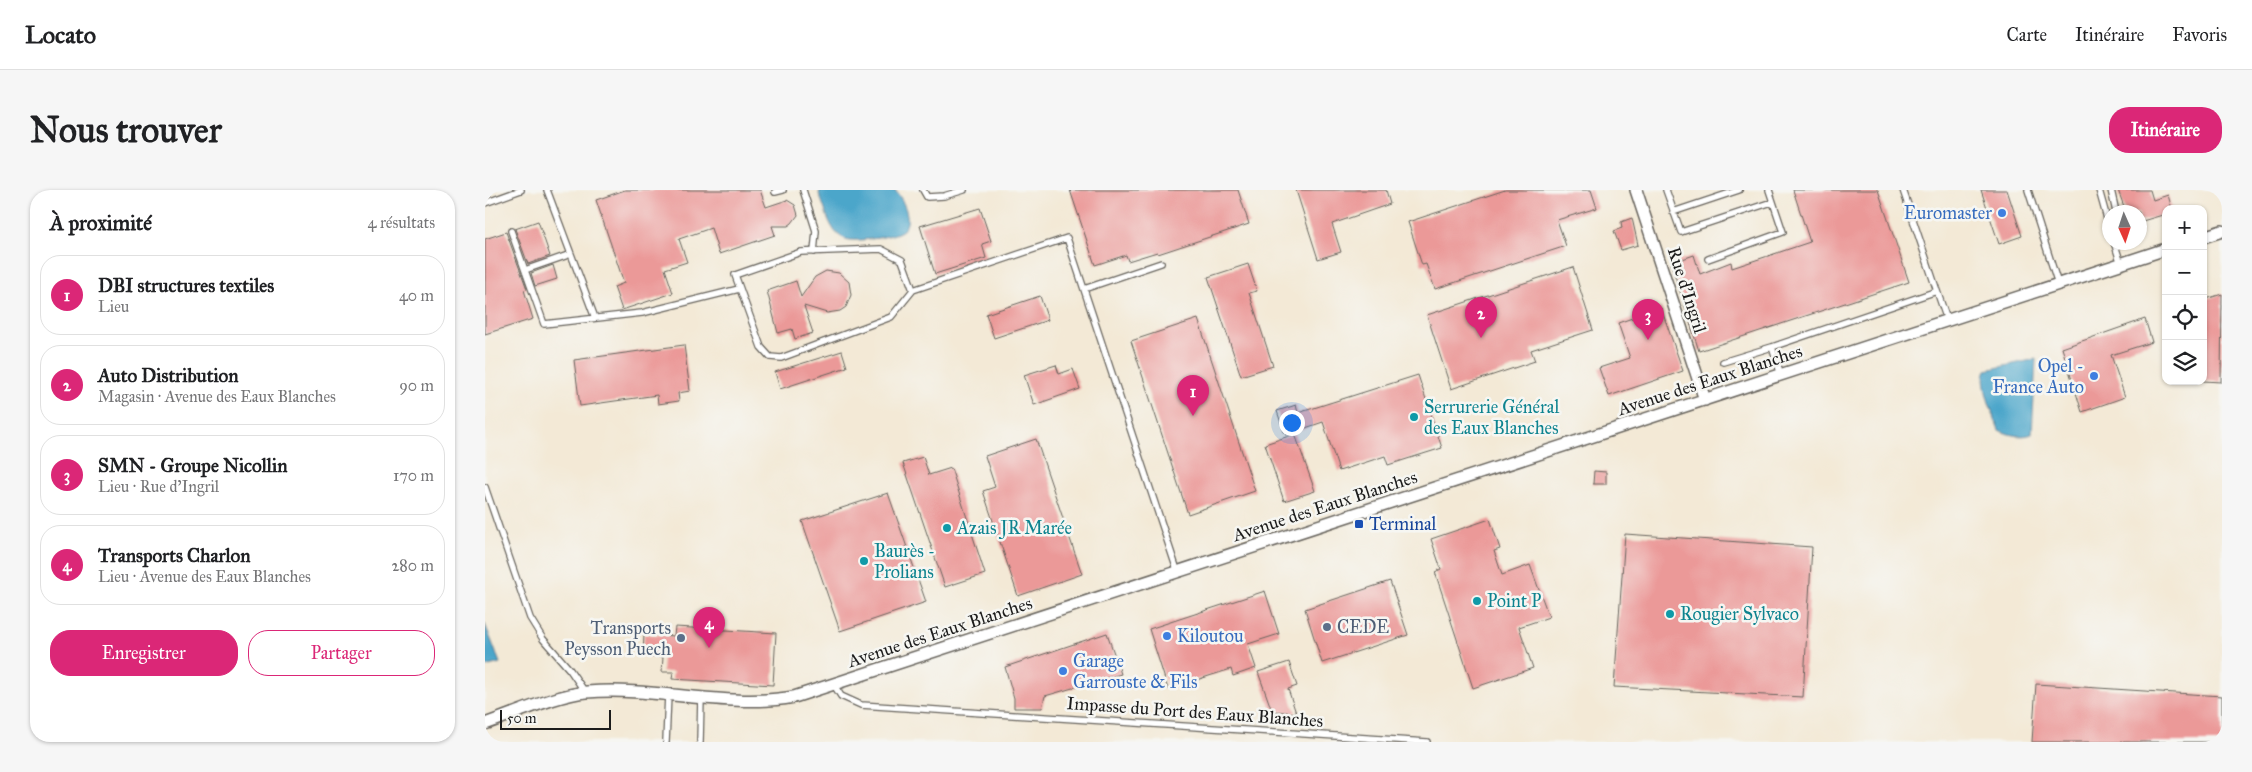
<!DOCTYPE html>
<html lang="fr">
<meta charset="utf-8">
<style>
:root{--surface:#fff;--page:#f6f6f6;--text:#202124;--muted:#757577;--line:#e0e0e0;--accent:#db2777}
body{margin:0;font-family:"IM FELL Great Primer",serif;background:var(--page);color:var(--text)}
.controls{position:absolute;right:15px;top:15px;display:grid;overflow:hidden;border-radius:10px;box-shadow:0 1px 4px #0004}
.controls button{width:45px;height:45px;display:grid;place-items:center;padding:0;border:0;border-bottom:1px solid var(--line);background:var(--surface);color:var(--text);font:25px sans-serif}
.compass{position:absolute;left:1617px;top:15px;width:45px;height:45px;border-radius:50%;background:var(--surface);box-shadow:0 1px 4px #0004;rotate:177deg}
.scale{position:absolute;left:15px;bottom:12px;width:111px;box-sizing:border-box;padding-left:5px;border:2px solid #1c1c1c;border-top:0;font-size:14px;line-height:18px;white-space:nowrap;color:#1c1c1c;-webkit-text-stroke:4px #f6f6f2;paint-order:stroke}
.you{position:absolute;left:806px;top:232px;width:18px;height:18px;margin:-12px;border:4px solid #fff;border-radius:50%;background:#1a73e8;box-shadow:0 0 0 8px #1a73e833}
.badge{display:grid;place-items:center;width:32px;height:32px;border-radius:50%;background:var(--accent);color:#fff;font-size:16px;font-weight:700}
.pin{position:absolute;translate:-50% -41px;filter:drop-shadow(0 1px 2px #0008)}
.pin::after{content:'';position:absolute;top:26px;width:18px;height:15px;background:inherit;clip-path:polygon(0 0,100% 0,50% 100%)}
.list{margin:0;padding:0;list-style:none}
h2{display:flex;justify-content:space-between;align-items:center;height:65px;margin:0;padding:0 20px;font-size:21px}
h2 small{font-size:16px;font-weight:400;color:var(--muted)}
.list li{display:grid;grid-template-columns:32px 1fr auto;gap:15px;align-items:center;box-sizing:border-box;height:80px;margin:0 10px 10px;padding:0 10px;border:1px solid var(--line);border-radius:20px}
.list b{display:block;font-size:19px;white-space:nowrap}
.list p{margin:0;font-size:16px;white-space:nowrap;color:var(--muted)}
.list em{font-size:16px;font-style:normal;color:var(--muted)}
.actions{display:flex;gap:10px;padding:15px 20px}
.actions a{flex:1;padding:11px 0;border:1px solid var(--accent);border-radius:20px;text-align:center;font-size:18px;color:var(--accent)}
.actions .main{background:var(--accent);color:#fff}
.icon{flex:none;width:28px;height:28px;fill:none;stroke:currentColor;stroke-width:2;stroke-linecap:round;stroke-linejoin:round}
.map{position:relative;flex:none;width:1737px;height:552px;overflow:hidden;border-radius:20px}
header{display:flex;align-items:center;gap:30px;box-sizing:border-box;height:70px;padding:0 25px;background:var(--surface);border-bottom:1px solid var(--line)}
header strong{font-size:24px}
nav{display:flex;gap:28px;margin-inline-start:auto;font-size:18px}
.intro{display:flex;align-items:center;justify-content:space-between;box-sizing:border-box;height:120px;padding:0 30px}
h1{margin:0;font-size:35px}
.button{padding:12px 22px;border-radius:20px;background:var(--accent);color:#fff;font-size:18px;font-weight:700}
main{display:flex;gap:30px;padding:0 30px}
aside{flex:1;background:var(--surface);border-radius:20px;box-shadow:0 1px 4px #0004}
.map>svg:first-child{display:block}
.water{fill:#4ca6ca;stroke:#346173}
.building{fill:#eb9998}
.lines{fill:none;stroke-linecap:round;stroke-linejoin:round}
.lane-casing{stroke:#67645d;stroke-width:8}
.street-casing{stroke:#67645d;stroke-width:14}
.lane{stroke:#fff;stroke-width:5.5}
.street{stroke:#fff;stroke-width:11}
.shop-dot{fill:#3f7fe0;stroke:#f6f6f2;stroke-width:2}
.culture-dot{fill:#0f9aa8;stroke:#f6f6f2;stroke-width:2}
.transit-dot{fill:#1a4fb4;stroke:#f6f6f2;stroke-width:2}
.service-dot{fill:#5c6f8a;stroke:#f6f6f2;stroke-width:2}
.labels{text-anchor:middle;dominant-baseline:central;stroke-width:5;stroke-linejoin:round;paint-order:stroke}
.shop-label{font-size:18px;fill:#366cbe;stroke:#f6f6f2;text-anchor:end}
.street-label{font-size:18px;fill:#1c1c1c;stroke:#f6f6f2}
.culture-label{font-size:18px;fill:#0d838f;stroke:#f6f6f2;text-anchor:start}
.transit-label{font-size:18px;fill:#164399;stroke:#f6f6f2;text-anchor:start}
.service-label{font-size:18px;fill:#4e5e75;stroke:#f6f6f2;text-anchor:start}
</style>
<header>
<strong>Locato</strong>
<nav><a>Carte</a><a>Itinéraire</a><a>Favoris</a></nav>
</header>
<div class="intro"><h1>Nous trouver</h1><a class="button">Itinéraire</a></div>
<main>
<aside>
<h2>À proximité<small>4 résultats</small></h2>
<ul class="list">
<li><span class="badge">1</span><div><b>DBI structures textiles</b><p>Lieu</p></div><em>40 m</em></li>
<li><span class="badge">2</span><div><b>Auto Distribution</b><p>Magasin · Avenue des Eaux Blanches</p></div><em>90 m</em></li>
<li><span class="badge">3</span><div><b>SMN - Groupe Nicollin</b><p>Lieu · Rue d'Ingril</p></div><em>170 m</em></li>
<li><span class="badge">4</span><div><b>Transports Charlon</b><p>Lieu · Avenue des Eaux Blanches</p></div><em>280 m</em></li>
</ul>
<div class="actions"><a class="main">Enregistrer</a><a>Partager</a></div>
</aside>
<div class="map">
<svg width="1737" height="552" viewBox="0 0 1737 552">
<rect width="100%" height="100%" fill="#f6f6f2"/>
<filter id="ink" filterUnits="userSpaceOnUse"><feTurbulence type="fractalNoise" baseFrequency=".02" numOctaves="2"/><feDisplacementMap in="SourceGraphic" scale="10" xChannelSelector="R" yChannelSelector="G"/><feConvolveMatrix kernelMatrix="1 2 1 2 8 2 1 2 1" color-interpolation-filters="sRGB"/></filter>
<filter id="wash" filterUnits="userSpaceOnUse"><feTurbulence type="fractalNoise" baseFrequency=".0096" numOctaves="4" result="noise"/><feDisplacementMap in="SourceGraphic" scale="20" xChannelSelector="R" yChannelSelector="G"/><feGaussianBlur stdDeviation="1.12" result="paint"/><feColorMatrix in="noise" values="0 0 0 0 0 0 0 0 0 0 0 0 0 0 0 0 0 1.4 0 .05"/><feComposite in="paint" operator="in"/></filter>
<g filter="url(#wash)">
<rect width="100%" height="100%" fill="#f3e9d6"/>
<!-- water -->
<path class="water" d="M 335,0 L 410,0 C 417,8 428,29 419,39 C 412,47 376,51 366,50 C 360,50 352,45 349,40 C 342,30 339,15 334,4 Z
M 1551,169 L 1547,244 C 1537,248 1523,245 1514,240 C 1509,226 1494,192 1501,180 Z
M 0,434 L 15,473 L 0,477 Z"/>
<g id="blocks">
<!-- building -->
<path class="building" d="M 140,0 L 275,0 L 281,17 L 302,10 L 310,15 L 313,25 L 307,33 L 303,36 L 287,36 L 290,45 L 234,64 L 226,38 L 194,49 L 202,72 L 180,79 L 188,103 L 137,120 L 129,97 L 139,93 L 111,10 Z
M 585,0 L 753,0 L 764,34 L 673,64 L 672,62 L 643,71 L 641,65 L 610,75 Z
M 811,0 L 901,0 L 905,14 L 847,34 L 856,62 L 833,69 Z
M 1020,0 L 1106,0 L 1112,18 L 1072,30 L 1081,56 L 950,99 L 941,74 L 937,75 L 923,32 Z
M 1308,0 L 1393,0 L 1424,92 L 1214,161 L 1186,73 L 1209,65 L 1215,84 L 1246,72 L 1247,78 L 1325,52 Z
M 1496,0 L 1522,0 L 1537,46 L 1514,54 Z
M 1633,0 L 1665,0 L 1668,10 L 1683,5 L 1687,19 L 1681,19 L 1681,24 L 1654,32 L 1654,22 L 1641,22 Z
M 495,18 L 506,51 L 497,54 L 501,68 L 450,84 L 435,36 Z
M 1147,28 L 1153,55 L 1136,60 L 1129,41 L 1137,38 L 1136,32 Z
M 53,31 L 65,66 L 43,74 L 30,39 Z
M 21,42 L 42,99 L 39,100 L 48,129 L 0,144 L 0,49 Z
M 763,74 L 772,101 L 764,103 L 788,176 L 756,186 L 723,87 Z
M 68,75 L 72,89 L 50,96 L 46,83 Z
M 1088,77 L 1108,140 L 1046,160 L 1050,171 L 966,199 L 942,125 Z
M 341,81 L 354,83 L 364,92 L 366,105 L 361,117 L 355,121 L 342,123 L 319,116 L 328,143 L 310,149 L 307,139 L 293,143 L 282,101 L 311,91 L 316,107 L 330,87 Z
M 1737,104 L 1736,192 L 1718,191 L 1718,110 Z
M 555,106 L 563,130 L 509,148 L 501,124 Z
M 1176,118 L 1198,181 L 1124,206 L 1114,178 L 1145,168 L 1133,133 Z
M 713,129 L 770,301 L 703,324 L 646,151 Z
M 1660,129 L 1667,152 L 1626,165 L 1640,207 L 1597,222 L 1577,158 Z
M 199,155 L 205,201 L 193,203 L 194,211 L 173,214 L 172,205 L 95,216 L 89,170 Z
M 357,161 L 362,177 L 295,199 L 290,182 Z
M 571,175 L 574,184 L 588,179 L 595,199 L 549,215 L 539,185 Z
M 933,185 L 957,258 L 903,275 L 900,266 L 854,281 L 838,232 L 800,245 L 792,221 L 811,215 L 813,223 Z
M 810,244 L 830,301 L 799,311 L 780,254 Z
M 551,249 L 597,384 L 533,406 L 498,301 L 510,297 L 500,266 Z
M 438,267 L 444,285 L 466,278 L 500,384 L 460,397 L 418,273 Z
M 1109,281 L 1121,282 L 1121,294 L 1108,294 Z
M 403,303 L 441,412 L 355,441 L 317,331 Z
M 1005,329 L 1015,359 L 1009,361 L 1017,385 L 1045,375 L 1064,427 L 1034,437 L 1048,478 L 988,498 L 950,382 L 956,379 L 946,349 Z
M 1140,344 L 1327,357 L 1318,507 L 1129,497 Z
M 905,391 L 923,445 L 837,473 L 820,419 Z
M 780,401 L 794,444 L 763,454 L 771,478 L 748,486 L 746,479 L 683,499 L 664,439 Z
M 190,437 L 291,443 L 288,495 L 187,489 L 188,482 L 177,482 L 178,467 L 158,466 L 159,444 L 189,446 Z
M 622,443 L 636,484 L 560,506 L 557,518 L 529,518 L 529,508 L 520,477 Z
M 804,472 L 812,496 L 803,499 L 811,523 L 787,521 L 773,482 Z
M 1551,494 L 1737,506 L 1737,552 L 1547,552 Z"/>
</g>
</g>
<g filter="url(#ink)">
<use href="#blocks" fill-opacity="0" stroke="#67645d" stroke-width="1"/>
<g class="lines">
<defs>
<path id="lane" d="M 62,0 L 110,128
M 318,0 L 331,41 L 329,62
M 438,0 L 442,7 L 459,6 L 479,0
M 1181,0 L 1196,42 L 1287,12
M 1418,0 L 1452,101
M 1543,0 L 1573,94
M 1614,0 L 1624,36
M 1626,0 L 1631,22
M 290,2 L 298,0
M 0,13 L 36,0
M 1188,22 L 1254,0
M 26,41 L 59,134 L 157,123 L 254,99
M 1629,52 L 1636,74
M 396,59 L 417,70 L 428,100 L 406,127 L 296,168 L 285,167 L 276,157 L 250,85 L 316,62 Z
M 1223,69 L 1298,42 L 1284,0
M 40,80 L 86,64
M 599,99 L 676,73
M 428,100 L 582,48 L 693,383
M 1238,172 L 1287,157
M 1296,185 L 1287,157 L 1452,101 L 1462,130
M 0,297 L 45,428 L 58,449 L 85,480 L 100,502
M 349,495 L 356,506 L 376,515 L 942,552
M 181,552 L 183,504
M 215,552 L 216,507"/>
<path id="street" d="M 1151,0 L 1220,210
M 1718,47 L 1737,41
M 0,534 C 29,524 74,504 102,502 C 170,496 242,519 309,507 L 1681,59"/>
</defs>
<!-- lane casing -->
<use href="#lane" class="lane-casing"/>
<!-- street casing -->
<use href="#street" class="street-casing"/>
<!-- lane -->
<use href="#lane" class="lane"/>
<!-- street -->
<use href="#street" class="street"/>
</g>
</g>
<!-- markers -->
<g class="shop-dot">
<circle cx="1517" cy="23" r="5"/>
<circle cx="1609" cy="186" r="5"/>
<circle cx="682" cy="446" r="5"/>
<circle cx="578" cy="481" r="5"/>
</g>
<g class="culture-dot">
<circle cx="929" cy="227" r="5"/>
<circle cx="462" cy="338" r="5"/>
<circle cx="379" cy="371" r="5"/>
<circle cx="992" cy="411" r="5"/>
<circle cx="1185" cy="424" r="5"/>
</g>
<rect class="transit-dot" x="869" y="329" width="10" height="10" rx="2.5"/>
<g class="service-dot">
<circle cx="842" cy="437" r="5"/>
<circle cx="196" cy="448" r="5"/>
</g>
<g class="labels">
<!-- shop labels -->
<g class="shop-label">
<text x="1507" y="23">Euromaster</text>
<text x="1599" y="176">Opel -<tspan x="1599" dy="21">France Auto</tspan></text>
<text x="692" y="446" text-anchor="start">Kiloutou</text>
<text x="588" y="471" text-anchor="start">Garage<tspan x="588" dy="21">Garrouste &amp; Fils</tspan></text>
</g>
<!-- street labels -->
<g class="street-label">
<text transform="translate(1202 100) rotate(72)">Rue d'Ingril</text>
<text transform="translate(1225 190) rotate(-18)">Avenue des Eaux Blanches</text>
<text transform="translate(840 316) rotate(-18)">Avenue des Eaux Blanches</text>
<text transform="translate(455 442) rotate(-18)">Avenue des Eaux Blanches</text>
<text transform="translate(710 522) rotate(4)">Impasse du Port des Eaux Blanches</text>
</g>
<!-- culture labels -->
<g class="culture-label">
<text x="939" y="217">Serrurerie Général<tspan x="939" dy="21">des Eaux Blanches</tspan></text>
<text x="472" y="338">Azais JR Marée</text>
<text x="389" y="361">Baurès -<tspan x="389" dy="21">Prolians</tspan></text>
<text x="1002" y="411">Point P</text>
<text x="1195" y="424">Rougier Sylvaco</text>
</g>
<!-- transit labels -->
<g class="transit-label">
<text x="884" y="334">Terminal</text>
</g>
<!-- service labels -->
<g class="service-label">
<text x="852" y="437">CEDE</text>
<text x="186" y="438" text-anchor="end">Transports<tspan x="186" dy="21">Peysson Puech</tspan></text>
</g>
</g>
</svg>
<div class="controls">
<button>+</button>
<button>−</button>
<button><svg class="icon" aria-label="locate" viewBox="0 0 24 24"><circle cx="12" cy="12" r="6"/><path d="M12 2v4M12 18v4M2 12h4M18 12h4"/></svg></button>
<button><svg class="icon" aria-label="layers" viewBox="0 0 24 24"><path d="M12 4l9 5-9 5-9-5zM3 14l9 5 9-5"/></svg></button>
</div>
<svg class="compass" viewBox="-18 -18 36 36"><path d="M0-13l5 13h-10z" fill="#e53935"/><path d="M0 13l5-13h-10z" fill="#757577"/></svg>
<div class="scale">50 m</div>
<div class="you"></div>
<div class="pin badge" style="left:708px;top:226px">1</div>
<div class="pin badge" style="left:996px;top:148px">2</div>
<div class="pin badge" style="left:1163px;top:150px">3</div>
<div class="pin badge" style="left:224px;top:458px">4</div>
</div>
</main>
